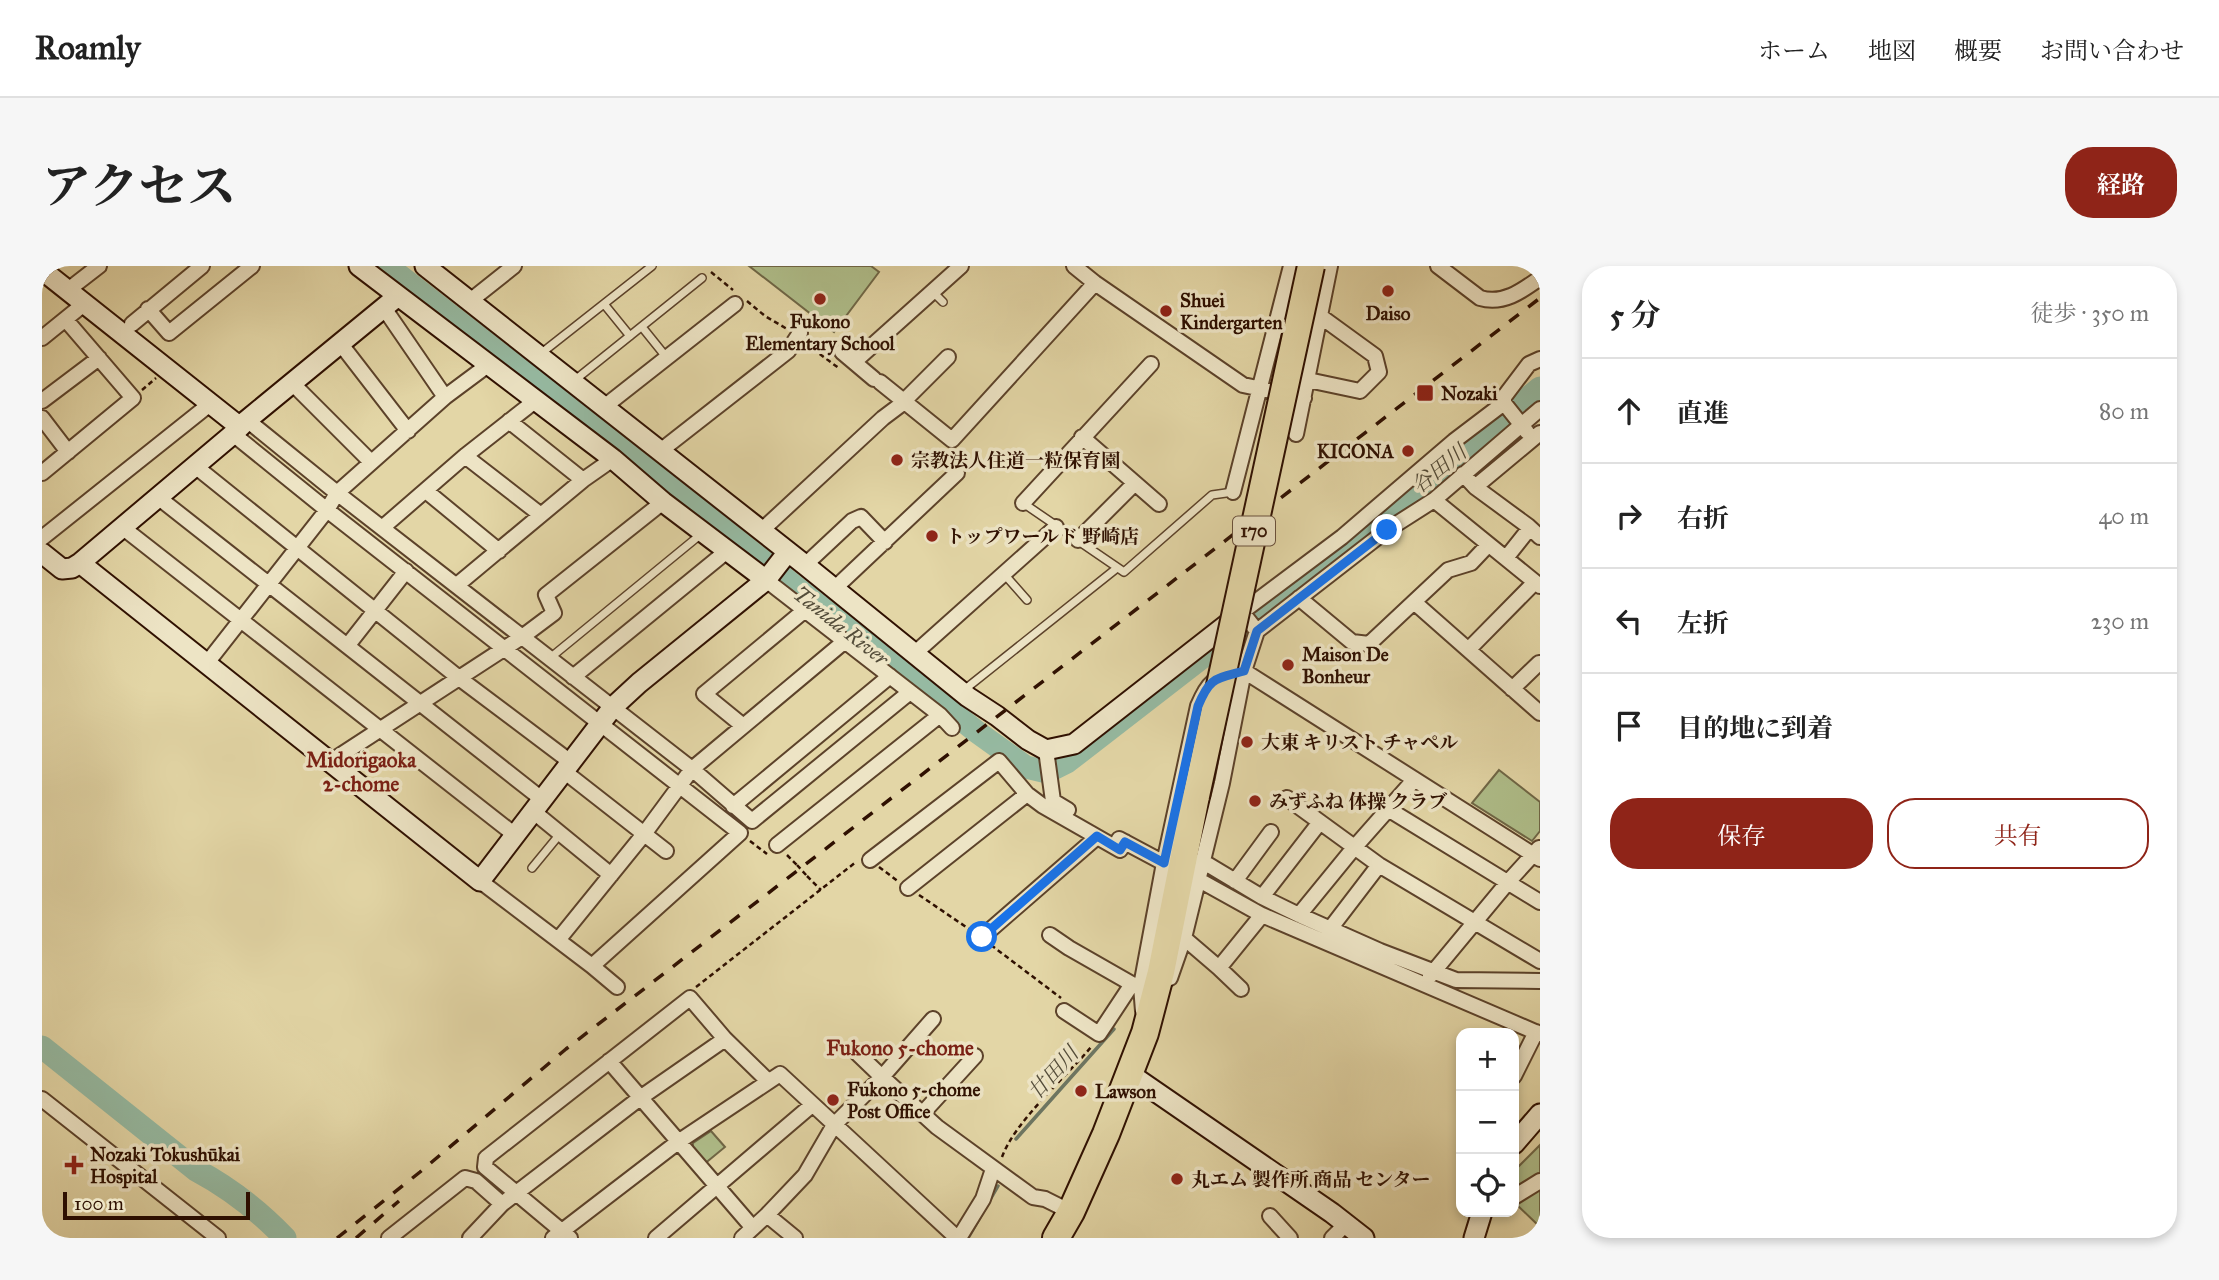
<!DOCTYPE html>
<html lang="ja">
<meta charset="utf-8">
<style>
:root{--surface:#fff;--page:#f6f6f6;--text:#222;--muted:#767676;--line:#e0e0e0;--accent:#8f2418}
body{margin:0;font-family:"IM FELL Great Primer","Noto Serif JP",serif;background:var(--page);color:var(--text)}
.controls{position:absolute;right:21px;bottom:21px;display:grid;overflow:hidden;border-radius:14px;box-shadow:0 4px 10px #0003}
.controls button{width:63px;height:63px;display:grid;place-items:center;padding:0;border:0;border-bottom:2px solid var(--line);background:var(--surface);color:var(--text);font:35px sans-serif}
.scale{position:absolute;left:21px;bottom:18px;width:187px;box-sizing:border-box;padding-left:7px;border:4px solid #2f1001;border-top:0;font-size:19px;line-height:24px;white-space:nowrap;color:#2f1001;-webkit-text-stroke:5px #ede4c5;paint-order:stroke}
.stop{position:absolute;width:21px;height:21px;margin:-16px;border:5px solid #1a73e8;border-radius:50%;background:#fff}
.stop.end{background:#1a73e8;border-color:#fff;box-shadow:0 2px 7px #0008}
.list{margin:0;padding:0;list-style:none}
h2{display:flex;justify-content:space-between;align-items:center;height:91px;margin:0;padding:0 28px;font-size:30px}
h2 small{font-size:23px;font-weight:400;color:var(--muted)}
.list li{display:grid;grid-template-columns:46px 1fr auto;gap:21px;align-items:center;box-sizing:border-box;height:105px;padding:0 28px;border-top:2px solid var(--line)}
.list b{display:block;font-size:26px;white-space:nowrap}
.list em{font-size:23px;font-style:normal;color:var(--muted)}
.actions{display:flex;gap:14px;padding:21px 28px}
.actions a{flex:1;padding:16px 0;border:2px solid var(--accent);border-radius:28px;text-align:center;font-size:24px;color:var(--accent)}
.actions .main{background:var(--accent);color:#fff}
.icon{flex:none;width:38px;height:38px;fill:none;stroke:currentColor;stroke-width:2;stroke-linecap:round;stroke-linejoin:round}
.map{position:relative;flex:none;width:1498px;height:972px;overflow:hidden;border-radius:28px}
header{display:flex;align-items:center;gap:42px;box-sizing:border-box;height:98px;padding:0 35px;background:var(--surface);border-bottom:2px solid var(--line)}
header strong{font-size:33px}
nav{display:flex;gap:38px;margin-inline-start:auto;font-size:24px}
.intro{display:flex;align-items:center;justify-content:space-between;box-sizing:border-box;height:168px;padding:0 42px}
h1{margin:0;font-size:49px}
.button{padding:18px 32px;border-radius:28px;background:var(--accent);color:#fff;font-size:24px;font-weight:700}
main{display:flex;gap:42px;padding:0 42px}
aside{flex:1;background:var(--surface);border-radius:28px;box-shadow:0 4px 10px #0003}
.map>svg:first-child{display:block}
.green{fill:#afbe8a;stroke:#6f6746;stroke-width:2}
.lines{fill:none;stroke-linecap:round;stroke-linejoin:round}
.stream{stroke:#6d7662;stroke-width:3.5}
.river{stroke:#96baa2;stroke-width:23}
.lane-casing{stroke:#5c422a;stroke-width:10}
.street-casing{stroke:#5c422a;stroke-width:18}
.secondary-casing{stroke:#2f1001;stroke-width:23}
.highway-casing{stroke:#2f1001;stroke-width:30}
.path{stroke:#2f1001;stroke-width:2.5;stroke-dasharray:5 3.5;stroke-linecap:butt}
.lane{stroke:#ede4c5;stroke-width:7}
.street{stroke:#ede4c5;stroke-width:14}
.secondary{stroke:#ede4c5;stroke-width:19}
.highway{stroke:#e3d6a6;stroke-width:26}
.rail{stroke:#2f1001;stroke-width:3.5;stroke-dasharray:12 12;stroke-linecap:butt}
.highway-bridge-casing{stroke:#2f1001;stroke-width:30;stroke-linecap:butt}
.path-bridge{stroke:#2f1001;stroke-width:2.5;stroke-dasharray:5 3.5;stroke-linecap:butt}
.highway-bridge{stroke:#e3d6a6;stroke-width:26}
.route{stroke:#1a73e8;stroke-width:9}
.poi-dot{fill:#8f2418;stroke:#ede4c5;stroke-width:2.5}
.labels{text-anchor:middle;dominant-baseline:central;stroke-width:7;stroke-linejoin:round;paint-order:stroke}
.shield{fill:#ede4c5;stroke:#68503c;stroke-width:2}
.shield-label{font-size:18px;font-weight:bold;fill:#2f1001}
.poi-label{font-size:19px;font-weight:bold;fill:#2f1001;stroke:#ede4c5;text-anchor:start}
.water-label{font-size:21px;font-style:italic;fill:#534c39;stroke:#ede4c5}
.neighbourhood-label{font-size:21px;font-weight:bold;fill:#7a1f14;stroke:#ede4c5}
</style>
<header>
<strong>Roamly</strong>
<nav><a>ホーム</a><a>地図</a><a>概要</a><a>お問い合わせ</a></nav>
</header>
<div class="intro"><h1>アクセス</h1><a class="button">経路</a></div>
<main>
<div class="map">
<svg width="1498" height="972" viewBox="0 0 1498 972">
<rect width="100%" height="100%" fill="#e3d6a6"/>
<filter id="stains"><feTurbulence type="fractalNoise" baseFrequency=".00286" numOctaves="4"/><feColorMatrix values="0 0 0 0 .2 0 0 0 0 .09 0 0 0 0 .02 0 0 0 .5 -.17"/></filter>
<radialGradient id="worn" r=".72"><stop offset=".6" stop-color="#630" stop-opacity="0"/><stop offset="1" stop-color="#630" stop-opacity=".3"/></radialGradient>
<!-- green -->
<path class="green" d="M 707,0 L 829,0 L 837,6 L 792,66 Z
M 1457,504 L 1498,536 L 1498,565 L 1490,575 L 1430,537 Z
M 669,865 L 683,881 L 661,899 L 650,886 L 651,877 Z
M 1498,879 L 1498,961 L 1472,936 L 1472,905 Z"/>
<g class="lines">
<!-- stream -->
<path class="stream" d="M 974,873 L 1072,763
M 926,972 L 956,920"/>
<!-- river -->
<path class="river" d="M 345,0 L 592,192 L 935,466 L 984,501 L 1005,506 L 1025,496 L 1264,311 L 1498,122
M 0,781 L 154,904 C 186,921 218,946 243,972"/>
<defs>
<path id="lane" d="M 891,26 L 901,36
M 562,38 L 588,70
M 600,61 L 625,92
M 497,89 L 610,0
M 533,114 L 660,12
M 981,237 L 1082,306 L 1170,229 L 1191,226
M 962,308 L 985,334
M 508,392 L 658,269
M 922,424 L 1075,302
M 490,602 L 518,568"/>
<path id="street" d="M 1032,0 L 1053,17 L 1201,119 L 1262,132
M 1396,0 L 1438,32 C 1461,39 1480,25 1498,12
M 26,24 L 57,0
M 428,35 L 472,0
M 342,42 L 403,131
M 106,43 L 127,67 L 210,0
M 90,58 L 160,0
M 0,72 L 42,38
M 298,77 L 366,165
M 800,86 L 832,113
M 812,96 L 919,0
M 1266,114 L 1318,125 L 1337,106 L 1333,90 L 1278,50
M 838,116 L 910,174 L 1053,17
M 250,117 L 329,196
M 0,135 L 57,92
M 1462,137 L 1485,166
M 562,141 L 693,38
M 0,152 L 26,186
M 205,154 L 295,227 L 650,503 L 710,555 L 868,426
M 467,155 L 541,214
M 191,168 L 285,244 L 698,567 L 550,700 L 438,615
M 1254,168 L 1288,0
M 1040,171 L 1117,238
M 617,186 L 746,85 L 758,67
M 423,190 L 499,249
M 153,200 L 417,412 L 530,497
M 0,207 L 91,132 L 24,54
M 1421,208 L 1433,221 L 1486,260 L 1498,271
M 1433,221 L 1498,167
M 384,225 L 457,285
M 1191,226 L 1249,0
M 117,232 L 501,534
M 1392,234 L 1498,320
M 981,237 L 1109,98
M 80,261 L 473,569
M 340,262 L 423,190 L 493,135
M 719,265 L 841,152 L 857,140 L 906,91
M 0,272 L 168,138
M 1036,274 L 1093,217
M 1464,292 L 1487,263
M 763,299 L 810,255 L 819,251 L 843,276
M 724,314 L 898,449 L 910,462
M 415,319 L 541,214 L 571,193
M 792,323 L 915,207
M 1257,332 L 1310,376 L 1327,378 L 1406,304 L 1429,297 L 1446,279
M 1372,336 L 1498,447
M 1215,365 L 1200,346 L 1300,271 L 1412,175 L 1462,137 L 1462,131 L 1487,98 L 1498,93
M 306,379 L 364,305
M 1427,383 L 1493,316
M 872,388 L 1014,261
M 165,397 L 285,244 L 295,227 L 403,131 L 446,99
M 531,411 L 685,285
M 1470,423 L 1497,397 L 1498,398
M 700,459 L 662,428 L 763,344
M 1004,484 L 1011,535 L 1026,544
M 288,496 L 480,371 L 512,347 L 504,329 L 621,236
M 523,506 L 624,585
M 1245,532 L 1337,599 L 1498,695
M 691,540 L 848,410
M 1346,543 L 1498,636
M 492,546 L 569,609
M 1077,573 L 1122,597
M 735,579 L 898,449
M 828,594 L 957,495 L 985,528 L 1001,540 L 1078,584 L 1083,576
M 1160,595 L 1220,631 L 1257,649 L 1338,685 L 1414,714 L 1498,715
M 1157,614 L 1220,649 L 1498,768
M 1193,615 L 1229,566
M 866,622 L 985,528
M 1220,631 L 1278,556
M 1257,649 L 1311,583 L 1372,514
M 1288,663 L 1337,599
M 1008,669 L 1027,682 L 1090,718
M 940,671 L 1055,571
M 1142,672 L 1177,702 L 1220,649
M 516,674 L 602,568 L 650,503 L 803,375
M 550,700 L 575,721
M 1177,702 L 1199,723
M 1388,710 L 1466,616 L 1497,582
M 1128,712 L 1142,672 L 1180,517 L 1202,405 L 1215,365 L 1345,264 L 1392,234 L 1498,143
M 1022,745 L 1057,768 L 1090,718 L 1099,720
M 1101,745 L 1099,720 L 1122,597 L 1156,440 C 1168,411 1173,413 1202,405 L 1498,593
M 815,787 L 840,811 L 891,753
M 567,795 L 711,962
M 1472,810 L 1494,766
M 0,833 L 176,972
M 880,848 L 933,790
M 1472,931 L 1498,915
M 725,949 L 753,972
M 1228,950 L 1248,972
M 347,972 L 423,912 L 434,915 L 460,938
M 428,972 L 460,938 L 598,832 L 683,773
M 511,972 L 636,876 L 738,808 L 915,972
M 528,972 L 443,901 L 444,892 L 648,732 L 683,773 L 726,815
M 614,972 L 770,839
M 700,972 L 725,949 L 763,909 L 792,859 L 840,811 L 895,861 L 991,931 L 1003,933 L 1029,946
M 917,972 L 941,933 L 951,903
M 1290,972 L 1304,958"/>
<path id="secondary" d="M 317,0 L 571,193 L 621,236 L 724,314
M 383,0 L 763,299 L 926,431 L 955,450 L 986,474 L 1004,484 L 1032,478 L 1197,349
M 0,4 L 198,161
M 0,287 L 20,303 L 30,302 L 38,297 L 438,615 L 571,441 L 597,417 L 724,314 L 745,287
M 38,297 L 191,168 L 205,154 L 356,30
M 1088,808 L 1290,947 L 1322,972
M 1472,878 L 1498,848
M 1432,972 L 1440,946"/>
<path id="highway" d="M 1014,972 L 1029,946 L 1064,868 L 1103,767 L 1119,706 L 1154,530"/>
</defs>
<!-- lane casing -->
<use href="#lane" class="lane-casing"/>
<!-- street casing -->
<use href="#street" class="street-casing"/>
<!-- secondary casing -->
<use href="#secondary" class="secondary-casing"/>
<!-- highway casing -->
<use href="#highway" class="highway-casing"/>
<!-- path -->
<path class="path" d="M 669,6 L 691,24
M 705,35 L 723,50 L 745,63
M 764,78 L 798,103
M 100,124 L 114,112
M 708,575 L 725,588
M 745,589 L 755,599
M 837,601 L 857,616
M 765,610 L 779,624
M 877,629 L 930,665
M 949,679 L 1019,732
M 654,721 L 814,596
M 960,891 C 973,855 1024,811 1050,780"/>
<!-- lane -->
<use href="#lane" class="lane"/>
<!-- street -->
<use href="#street" class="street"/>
<!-- secondary -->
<use href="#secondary" class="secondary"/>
<!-- highway -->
<use href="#highway" class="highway"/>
<!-- rail -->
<path class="rail" d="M 295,972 L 378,906 L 524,783 L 1498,32
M 314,972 L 357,935"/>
<defs>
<path id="highway-bridge" d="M 1154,530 L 1269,0"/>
</defs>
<!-- highway-bridge casing -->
<use href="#highway-bridge" class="highway-bridge-casing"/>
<!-- path-bridge -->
<path class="path-bridge" d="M 755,599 L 765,610"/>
<!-- highway-bridge -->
<use href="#highway-bridge" class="highway-bridge"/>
</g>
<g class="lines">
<!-- route -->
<path class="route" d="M 940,671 L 1055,570 L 1078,584 L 1083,576 L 1122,597 L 1156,440 C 1168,411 1173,413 1202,405 L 1215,365 L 1345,264"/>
</g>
<!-- markers -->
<g class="poi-dot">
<circle cx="1346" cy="25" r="7"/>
<circle cx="778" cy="33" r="7"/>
<circle cx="1124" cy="45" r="7"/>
<rect x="1374" y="118" width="18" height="18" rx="3.5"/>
<circle cx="1366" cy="185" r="7"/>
<circle cx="855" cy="194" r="7"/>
<circle cx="890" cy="270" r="7"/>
<circle cx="1246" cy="399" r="7"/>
<circle cx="1205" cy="476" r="7"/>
<circle cx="1213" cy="535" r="7"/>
<circle cx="1039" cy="825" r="7"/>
<circle cx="791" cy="834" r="7"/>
<path d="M28.5 888.5h7v7h7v7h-7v7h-7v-7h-7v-7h7z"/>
<circle cx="1135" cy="913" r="7"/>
</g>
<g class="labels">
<!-- shield labels -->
<rect class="shield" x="1191" y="250.5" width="42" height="29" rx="5"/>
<g class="shield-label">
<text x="1212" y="265">170</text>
</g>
<!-- poi labels -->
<g class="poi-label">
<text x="1138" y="34">Shuei<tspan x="1138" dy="22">Kindergarten</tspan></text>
<text x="1346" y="47" text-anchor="middle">Daiso</text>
<text x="778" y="55" text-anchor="middle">Fukono<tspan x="778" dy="22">Elementary School</tspan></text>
<text x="1399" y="127">Nozaki</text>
<text x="1352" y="185" text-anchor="end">KICONA</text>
<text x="869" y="194">宗教法人住道一粒保育園</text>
<text x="904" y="270">トップワールド 野崎店</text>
<text x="1260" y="388">Maison De<tspan x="1260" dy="22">Bonheur</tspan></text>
<text x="1219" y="476">大東 キリスト チャペル</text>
<text x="1227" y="535">みずふね 体操 クラブ</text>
<text x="805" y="823">Fukono 5-chome<tspan x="805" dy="22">Post Office</tspan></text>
<text x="1053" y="825">Lawson</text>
<text x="48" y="888">Nozaki Tokushūkai<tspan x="48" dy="22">Hospital</tspan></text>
<text x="1149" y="913">丸エム 製作所 商品 センター</text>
</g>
<!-- water labels -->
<g class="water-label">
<text transform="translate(1397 203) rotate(-39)">谷田川</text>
<text transform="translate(799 360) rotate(38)">Tanida River</text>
<text transform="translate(1011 807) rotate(-48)">廿田川</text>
</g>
<!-- neighbourhood labels -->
<g class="neighbourhood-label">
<text x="319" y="494">Midorigaoka<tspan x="319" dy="24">2-chome</tspan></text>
<text x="858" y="782">Fukono 5-chome</text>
</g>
</g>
<rect width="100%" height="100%" filter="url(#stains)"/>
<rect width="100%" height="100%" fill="url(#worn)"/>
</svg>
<div class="controls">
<button>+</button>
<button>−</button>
<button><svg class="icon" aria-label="locate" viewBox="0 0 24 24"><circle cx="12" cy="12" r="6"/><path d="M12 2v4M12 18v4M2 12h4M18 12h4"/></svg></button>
</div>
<div class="scale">100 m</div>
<div class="stop" style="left:940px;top:671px"></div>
<div class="stop end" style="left:1345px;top:264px"></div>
</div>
<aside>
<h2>5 分<small>徒歩 · 350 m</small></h2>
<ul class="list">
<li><svg class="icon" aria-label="ahead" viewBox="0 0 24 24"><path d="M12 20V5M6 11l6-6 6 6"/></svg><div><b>直進</b></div><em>80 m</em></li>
<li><svg class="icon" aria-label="right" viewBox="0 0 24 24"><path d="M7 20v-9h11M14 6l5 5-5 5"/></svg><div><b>右折</b></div><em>40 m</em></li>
<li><svg class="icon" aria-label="left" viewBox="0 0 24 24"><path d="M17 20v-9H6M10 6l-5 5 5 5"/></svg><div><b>左折</b></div><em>230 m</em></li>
<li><svg class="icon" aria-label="arrive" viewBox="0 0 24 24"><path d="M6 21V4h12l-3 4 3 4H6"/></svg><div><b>目的地に到着</b></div></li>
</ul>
<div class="actions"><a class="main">保存</a><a>共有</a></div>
</aside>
</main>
